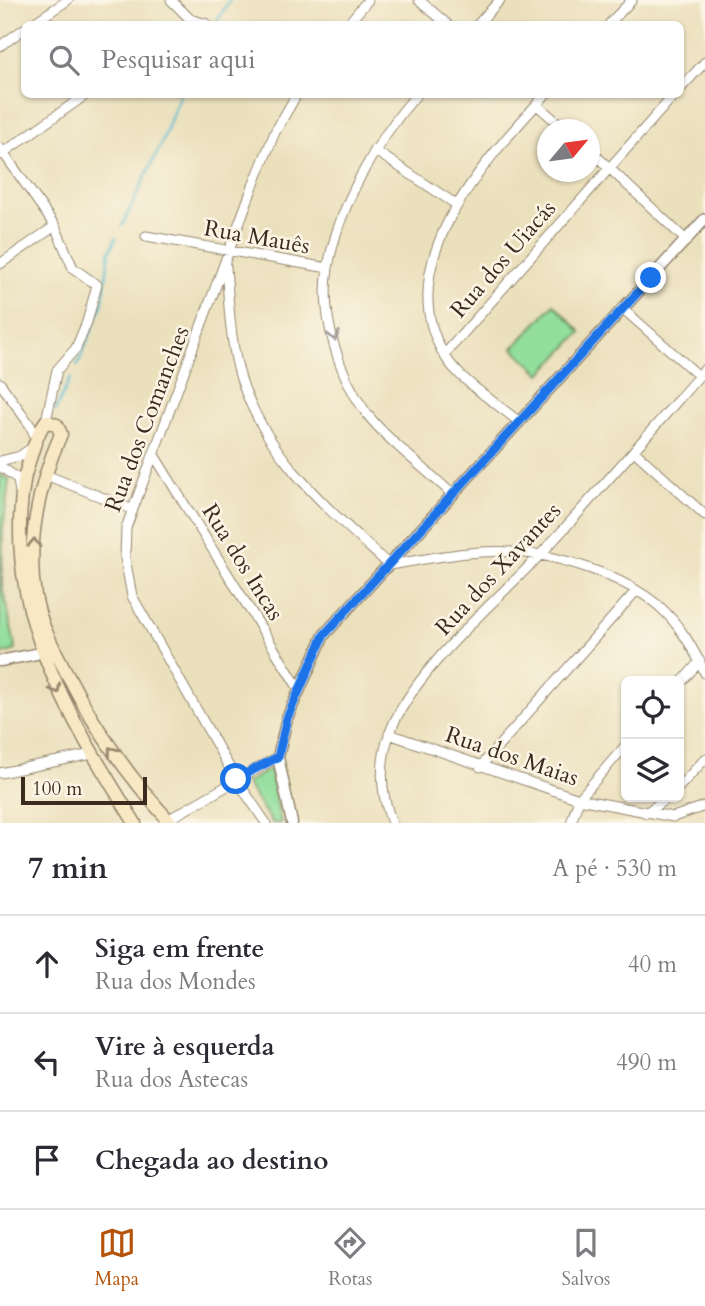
<!DOCTYPE html>
<html lang="pt">
<meta charset="utf-8">
<style>
:root{--surface:#fff;--page:#f7f7f7;--text:#2b2b33;--muted:#7c7c81;--line:#e1e1e2;--accent:#b45309}
body{margin:0;font-family:Cardo,serif;background:var(--page);color:var(--text)}
.controls{position:absolute;right:21px;bottom:21px;display:grid;overflow:hidden;border-radius:10px;box-shadow:0 2px 5px #0004}
.controls button{width:63px;height:63px;display:grid;place-items:center;padding:0;border:0;border-bottom:2px solid var(--line);background:var(--surface);color:var(--text);font:35px sans-serif}
.compass{position:absolute;left:537px;top:119px;width:63px;height:63px;border-radius:50%;background:var(--surface);box-shadow:0 2px 5px #0004;rotate:61deg}
.scale{position:absolute;left:21px;bottom:18px;width:126px;box-sizing:border-box;padding-left:7px;border:4px solid #3b2a1e;border-top:0;font-size:19px;line-height:24px;white-space:nowrap;color:#3b2a1e;-webkit-text-stroke:5px #fcf5e5;paint-order:stroke}
.stop{position:absolute;width:21px;height:21px;margin:-16px;border:5px solid #1a73e8;border-radius:50%;background:#fff}
.stop.end{background:#1a73e8;border-color:#fff;box-shadow:0 2px 7px #0008}
.list{margin:0;padding:0;list-style:none}
h2{display:flex;justify-content:space-between;align-items:center;height:91px;margin:0;padding:0 28px;font-size:30px}
h2 small{font-size:23px;font-weight:400;color:var(--muted)}
.list li{display:grid;grid-template-columns:46px 1fr auto;gap:21px;align-items:center;box-sizing:border-box;height:98px;padding:0 28px;border-top:2px solid var(--line)}
.list b{display:block;font-size:26px;white-space:nowrap}
.list p{margin:0;font-size:23px;white-space:nowrap;color:var(--muted)}
.list em{font-size:23px;font-style:normal;color:var(--muted)}
.icon{flex:none;width:38px;height:38px;fill:none;stroke:currentColor;stroke-width:2;stroke-linecap:round;stroke-linejoin:round}
.map{position:relative;flex:none;width:705px;height:823px;overflow:hidden}
.search{position:absolute;background:var(--surface);box-shadow:0 2px 5px #0004;left:21px;right:21px;top:21px;height:77px;display:flex;align-items:center;gap:18px;box-sizing:border-box;padding:0 24px;border-radius:10px;color:var(--muted);font-size:26px}
.sheet{height:385px;background:var(--surface)}
nav{display:flex;justify-content:space-around;align-items:center;box-sizing:border-box;height:98px;border-top:2px solid var(--line);background:var(--surface);font-size:19px;color:var(--muted)}
nav a{display:grid;justify-items:center;gap:4px}
nav .on{color:var(--accent)}
.map>svg:first-child{display:block}
.green{fill:#92de9b;stroke:#66845c;stroke-width:2}
.lines{fill:none;stroke-linecap:round;stroke-linejoin:round}
.stream{stroke:#52bbcf;stroke-width:2.5}
.minor-casing{stroke:#93856d;stroke-width:11}
.tertiary-casing{stroke:#93856d;stroke-width:13}
.secondary-casing{stroke:#93856d;stroke-width:15}
.minor{stroke:#fff;stroke-width:9}
.tertiary{stroke:#fff;stroke-width:10}
.secondary{stroke:#f8e8c3;stroke-width:12}
.oneway{stroke:#a79f9a}
.oneway2{stroke:#9a8970}
.route{stroke:#1a73e8;stroke-width:9}
.labels{text-anchor:middle;dominant-baseline:central;stroke-width:5;stroke-linejoin:round;paint-order:stroke}
.street-label{font-size:23px;fill:#3b2a1e;stroke:#fcf5e5}
</style>
<div class="map">
<svg width="705" height="823" viewBox="0 0 705 823">
<rect width="100%" height="100%" fill="#fcf5e5"/>
<filter id="ink" filterUnits="userSpaceOnUse"><feTurbulence type="fractalNoise" baseFrequency=".0143" numOctaves="2"/><feDisplacementMap in="SourceGraphic" scale="14" xChannelSelector="R" yChannelSelector="G"/><feConvolveMatrix kernelMatrix="1 2 1 2 8 2 1 2 1" color-interpolation-filters="sRGB"/></filter>
<filter id="wash" filterUnits="userSpaceOnUse"><feTurbulence type="fractalNoise" baseFrequency=".00686" numOctaves="4" result="noise"/><feDisplacementMap in="SourceGraphic" scale="28" xChannelSelector="R" yChannelSelector="G"/><feGaussianBlur stdDeviation="1.57" result="paint"/><feColorMatrix in="noise" values="0 0 0 0 0 0 0 0 0 0 0 0 0 0 0 0 0 1.4 0 .05"/><feComposite in="paint" operator="in"/></filter>
<g filter="url(#wash)">
<rect width="100%" height="100%" fill="#ebe0bc"/>
<!-- green -->
<path class="green" d="M 554,304 L 581,332 L 541,374 L 513,348 Z
M 0,475 L 9,479 L 3,529 L 2,586 L 16,650 L 0,655 Z
M 270,769 L 281,823 L 272,823 L 246,783 Z"/>
<g class="lines">
<!-- stream -->
<path class="stream" d="M 215,24 L 230,0
M 122,226 L 163,140 L 180,94
M 77,366 L 102,305 L 110,251 L 116,238
M 55,411 L 71,377"/>
</g>
</g>
<g filter="url(#ink)">
<g class="lines">
<defs>
<path id="minor" d="M 171,0 L 190,19 L 207,24
M 419,0 L 447,24
M 32,24 L 68,0
M 348,24 L 368,0
M 478,24 L 500,0
M 609,24 L 632,0
M 0,46 L 24,29
M 680,89 L 705,62
M 417,94 C 376,141 338,207 328,268 C 320,316 339,376 367,414 C 389,442 426,469 452,494
M 537,105 L 566,130
M 0,148 L 55,226 L 73,268 L 97,285 L 87,322 L 76,348 L 57,370 L 46,421
M 374,150 L 457,205
M 590,150 L 687,241
M 0,155 L 87,94
M 146,236 L 328,268
M 0,264 L 55,226
M 226,267 C 229,304 230,343 241,379 C 267,459 330,510 389,565 C 428,559 472,549 512,552 C 558,554 624,576 660,607 C 680,625 693,648 705,673
M 622,308 L 699,376
M 444,355 L 675,94
M 0,383 L 30,425 L 37,440
M 518,421 C 494,401 458,380 443,353 C 390,260 488,158 546,94
M 634,451 L 705,515
M 154,455 L 299,689
M 0,461 L 20,456 L 33,447
M 0,466 L 18,479 L 20,493
M 46,475 L 131,509
M 679,685 L 700,661
M 389,734 L 579,799 L 673,817 L 705,806
M 480,767 L 636,591
M 0,773 L 92,754
M 679,787 L 705,759
M 646,813 L 668,797
M 164,822 L 278,757
M 266,823 L 236,779 L 132,596 L 125,558 L 126,528 L 253,186 L 275,132 L 297,94
M 392,823 C 381,795 379,764 389,735 C 410,674 494,603 539,556 C 596,495 650,432 705,369
M 571,823 L 579,799 L 626,745"/>
<path id="tertiary" d="M 0,661 L 36,654
M 292,823 L 278,757 L 287,718 L 324,635 L 705,219"/>
<path id="secondary" d="M 135,823 C 69,717 0,607 25,475 C 31,457 35,436 46,421 L 57,425 L 61,434 C 36,490 20,568 44,627 C 54,651 68,675 80,698 C 105,743 136,785 171,823"/>
</defs>
<!-- minor casing -->
<use href="#minor" class="minor-casing"/>
<!-- tertiary casing -->
<use href="#tertiary" class="tertiary-casing"/>
<!-- secondary casing -->
<use href="#secondary" class="secondary-casing"/>
<!-- minor -->
<use href="#minor" class="minor"/>
<!-- tertiary -->
<use href="#tertiary" class="tertiary"/>
<!-- secondary -->
<use href="#secondary" class="secondary"/>
</g>
<!-- one-way arrows -->
<defs><path id="oneway-chevron" d="M-2-3.5L2.5 0L-2 3.5" fill="none" stroke-width="1.6" stroke-linecap="round" stroke-linejoin="round" transform="scale(1.75)"/></defs>
<use class="oneway" href="#oneway-chevron" transform="translate(334 336) rotate(78)"/>
<g class="oneway2">
<use href="#oneway-chevron" transform="translate(34 543) rotate(-88)"/>
<use href="#oneway-chevron" transform="translate(56 689) rotate(61)"/>
<use href="#oneway-chevron" transform="translate(112 751) rotate(-129)"/>
</g>
</g>
<g class="lines" filter="url(#ink)">
<!-- route -->
<path class="route" d="M 236,779 L 278,757 L 287,718 L 324,635 L 651,278"/>
</g>
<g class="labels">
<!-- street labels -->
<g class="street-label">
<text transform="translate(257 237) rotate(10)">Rua Mauês</text>
<text transform="translate(503 259) rotate(-49)">Rua dos Uiacás</text>
<text transform="translate(147 419) rotate(-69)">Rua dos Comanches</text>
<text transform="translate(243 562) rotate(58)">Rua dos Incas</text>
<text transform="translate(498 569) rotate(-47)">Rua dos Xavantes</text>
<text transform="translate(512 756) rotate(19)">Rua dos Maias</text>
</g>
</g>
</svg>
<div class="controls">
<button><svg class="icon" aria-label="locate" viewBox="0 0 24 24"><circle cx="12" cy="12" r="6"/><path d="M12 2v4M12 18v4M2 12h4M18 12h4"/></svg></button>
<button><svg class="icon" aria-label="layers" viewBox="0 0 24 24"><path d="M12 4l9 5-9 5-9-5zM3 14l9 5 9-5"/></svg></button>
</div>
<svg class="compass" viewBox="-18 -18 36 36"><path d="M0-13l5 13h-10z" fill="#e53935"/><path d="M0 13l5-13h-10z" fill="#7c7c81"/></svg>
<div class="scale">100 m</div>
<div class="stop" style="left:236px;top:779px"></div>
<div class="stop end" style="left:651px;top:278px"></div>
<div class="search"><svg class="icon" aria-label="search" viewBox="0 0 24 24"><circle cx="10" cy="10" r="6"/><path d="M15 15l6 6"/></svg>Pesquisar aqui</div>
</div>
<section class="sheet">
<h2>7 min<small>A pé · 530 m</small></h2>
<ul class="list">
<li><svg class="icon" aria-label="ahead" viewBox="0 0 24 24"><path d="M12 20V5M6 11l6-6 6 6"/></svg><div><b>Siga em frente</b><p>Rua dos Mondes</p></div><em>40 m</em></li>
<li><svg class="icon" aria-label="left" viewBox="0 0 24 24"><path d="M17 20v-9H6M10 6l-5 5 5 5"/></svg><div><b>Vire à esquerda</b><p>Rua dos Astecas</p></div><em>490 m</em></li>
<li><svg class="icon" aria-label="arrive" viewBox="0 0 24 24"><path d="M6 21V4h12l-3 4 3 4H6"/></svg><div><b>Chegada ao destino</b></div></li>
</ul>
</section>
<nav>
<a class="on"><svg class="icon" aria-label="map" viewBox="0 0 24 24"><path d="M3 6l6-2 6 2 6-2v14l-6 2-6-2-6 2zM9 4v14M15 6v14"/></svg>Mapa</a>
<a><svg class="icon" aria-label="directions" viewBox="0 0 24 24"><path d="M12 3l9 9-9 9-9-9zM9 14v-3h6M13 9l2 2-2 2"/></svg>Rotas</a>
<a><svg class="icon" aria-label="saved" viewBox="0 0 24 24"><path d="M7 4h10v16l-5-4-5 4z"/></svg>Salvos</a>
</nav>
